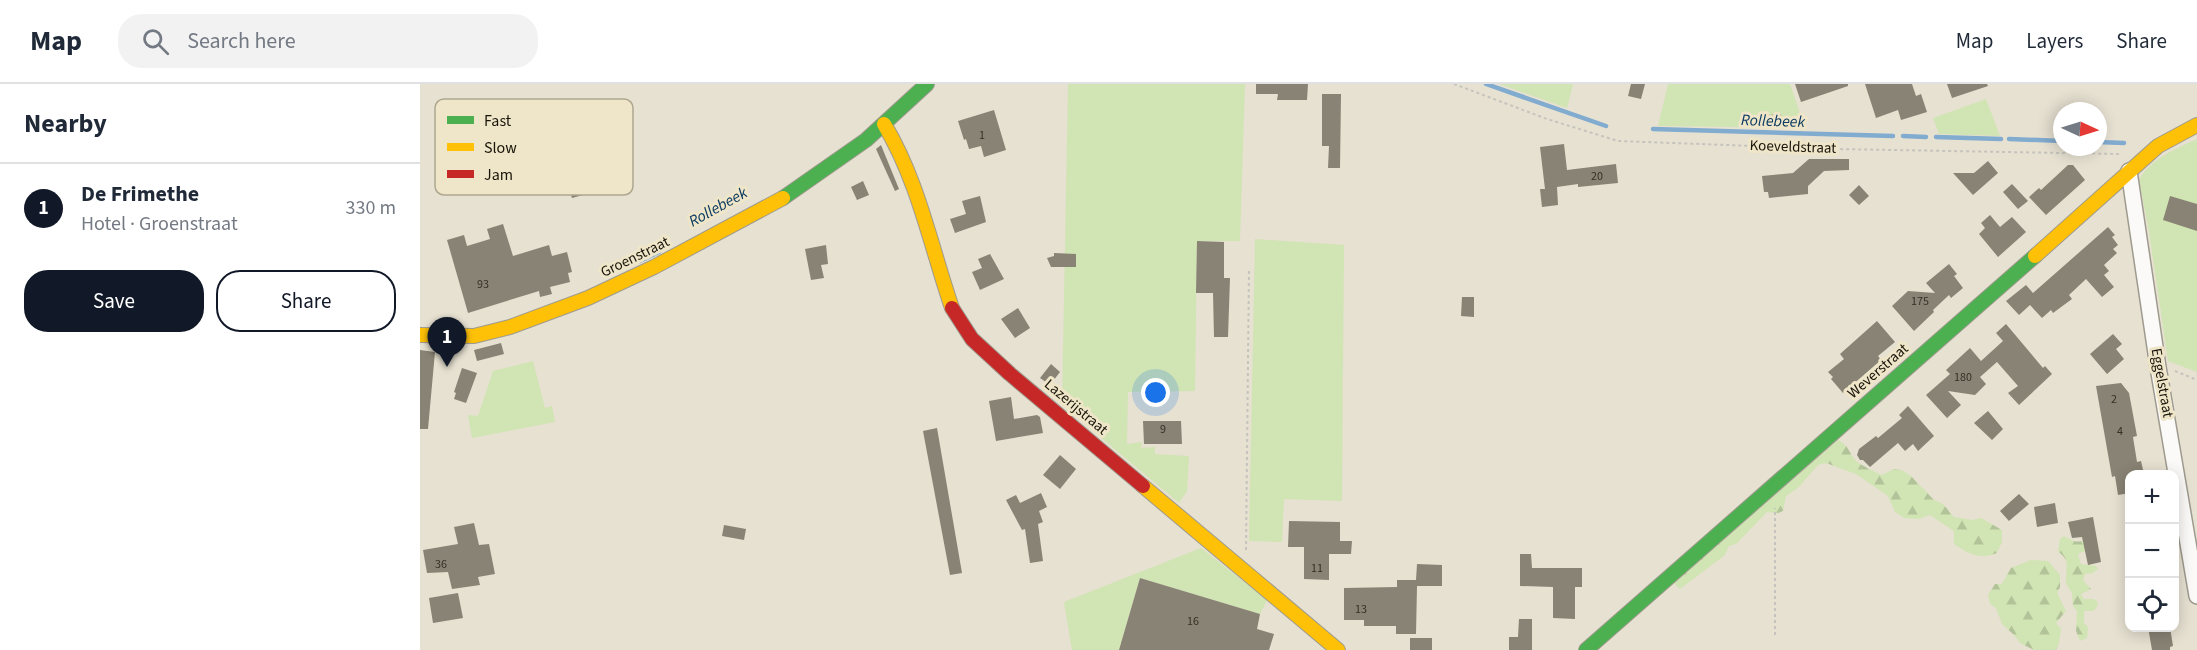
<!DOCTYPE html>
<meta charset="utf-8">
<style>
:root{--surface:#fff;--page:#f2f2f3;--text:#1f2937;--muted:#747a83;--line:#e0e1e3;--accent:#111827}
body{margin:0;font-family:"Source Sans 3",sans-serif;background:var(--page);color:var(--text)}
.controls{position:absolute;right:18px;bottom:18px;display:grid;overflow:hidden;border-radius:12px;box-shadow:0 3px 15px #0003}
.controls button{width:54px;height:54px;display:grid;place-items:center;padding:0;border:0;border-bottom:2px solid var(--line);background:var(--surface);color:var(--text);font:30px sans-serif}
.compass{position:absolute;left:1633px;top:18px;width:54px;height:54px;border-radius:50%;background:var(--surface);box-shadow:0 3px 15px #0003;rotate:94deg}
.you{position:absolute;left:736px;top:309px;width:21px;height:21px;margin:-15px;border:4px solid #fff;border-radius:50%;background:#1a73e8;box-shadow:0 0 0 9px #1a73e833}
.badge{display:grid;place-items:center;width:39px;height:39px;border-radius:50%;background:var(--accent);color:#fff;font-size:20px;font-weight:700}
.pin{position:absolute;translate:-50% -50px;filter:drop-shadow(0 2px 3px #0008)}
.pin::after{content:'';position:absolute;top:32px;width:21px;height:18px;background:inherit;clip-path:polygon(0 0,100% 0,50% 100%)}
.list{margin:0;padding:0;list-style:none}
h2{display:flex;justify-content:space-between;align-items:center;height:78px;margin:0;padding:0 24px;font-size:26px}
h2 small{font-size:20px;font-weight:400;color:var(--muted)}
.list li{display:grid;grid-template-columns:39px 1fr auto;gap:18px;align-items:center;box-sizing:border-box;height:90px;padding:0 24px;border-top:2px solid var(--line)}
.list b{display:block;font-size:22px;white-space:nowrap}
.list p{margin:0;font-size:20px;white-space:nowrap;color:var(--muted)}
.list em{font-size:20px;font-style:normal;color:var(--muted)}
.actions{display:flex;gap:12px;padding:18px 24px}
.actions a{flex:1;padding:14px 0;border:2px solid var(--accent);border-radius:24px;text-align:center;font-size:21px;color:var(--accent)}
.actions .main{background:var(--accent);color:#fff}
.icon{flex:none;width:33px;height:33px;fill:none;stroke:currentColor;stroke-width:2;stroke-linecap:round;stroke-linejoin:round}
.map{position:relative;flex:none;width:1777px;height:566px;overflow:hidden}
header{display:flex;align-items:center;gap:36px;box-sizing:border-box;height:84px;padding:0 30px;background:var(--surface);border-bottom:2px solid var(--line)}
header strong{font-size:28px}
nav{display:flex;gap:33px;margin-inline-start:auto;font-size:21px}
.search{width:420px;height:54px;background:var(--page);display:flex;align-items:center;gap:15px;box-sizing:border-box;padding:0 21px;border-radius:24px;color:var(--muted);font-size:22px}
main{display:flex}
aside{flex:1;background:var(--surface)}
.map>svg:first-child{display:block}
.grass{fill:#d1e4b3}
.forest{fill:url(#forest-firs)}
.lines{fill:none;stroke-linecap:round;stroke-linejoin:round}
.stream{stroke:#81abcf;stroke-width:4.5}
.building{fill:#888374}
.street-casing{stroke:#9e9a8e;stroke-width:18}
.fast-casing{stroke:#9e9a8e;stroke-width:16}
.slow-casing{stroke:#9e9a8e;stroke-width:16}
.jam-casing{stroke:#9e9a8e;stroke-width:16}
.path{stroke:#c5c3bd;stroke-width:2;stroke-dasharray:3 3;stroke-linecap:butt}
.street{stroke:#fbfaf8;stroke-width:15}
.fast{stroke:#4caf50;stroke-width:14}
.slow{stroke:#ffc107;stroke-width:14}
.jam{stroke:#c62828;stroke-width:14}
.labels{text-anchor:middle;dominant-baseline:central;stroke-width:6;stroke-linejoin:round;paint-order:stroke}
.number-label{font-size:12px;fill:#343024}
.street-label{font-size:15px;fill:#18140a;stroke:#efe5c8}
.water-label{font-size:16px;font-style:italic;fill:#0b3b61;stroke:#efe5c8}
.key{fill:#efe5c8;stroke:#aea68f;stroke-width:1.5}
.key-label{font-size:16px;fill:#18140a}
</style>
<header>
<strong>Map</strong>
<div class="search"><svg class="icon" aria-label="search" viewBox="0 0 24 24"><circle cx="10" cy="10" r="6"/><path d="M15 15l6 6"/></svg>Search here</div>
<nav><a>Map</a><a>Layers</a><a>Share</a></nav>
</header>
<main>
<aside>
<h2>Nearby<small></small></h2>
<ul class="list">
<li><span class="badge">1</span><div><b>De Frimethe</b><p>Hotel · Groenstraat</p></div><em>330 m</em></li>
</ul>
<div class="actions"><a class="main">Save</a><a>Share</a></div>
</aside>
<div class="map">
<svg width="1777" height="566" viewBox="0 0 1777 566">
<defs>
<pattern id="forest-firs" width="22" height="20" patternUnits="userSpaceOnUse" patternTransform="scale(1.5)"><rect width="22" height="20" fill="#d1e4b3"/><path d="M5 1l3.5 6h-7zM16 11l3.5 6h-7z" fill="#b3c399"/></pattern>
</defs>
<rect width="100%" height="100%" fill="#e6e1d1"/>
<!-- grass -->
<path class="grass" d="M 648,0 L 825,0 L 820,157 L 777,157 L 775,307 L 708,308 L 707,360 L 722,358 L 721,364 L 735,363 L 735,370 L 769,372 L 767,407 L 759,419 L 642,321 Z
M 1079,0 L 1153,0 L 1147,24 Z
M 1248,0 L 1370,0 L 1385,44 L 1238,42 Z
M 1566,15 L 1580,52 L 1519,50 L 1513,34 Z
M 1777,55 L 1777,288 L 1748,277 L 1729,147 L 1719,96 C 1730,75 1756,65 1777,55 Z
M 835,155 L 924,161 L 922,417 L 864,415 L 862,458 L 829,457 Z
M 113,277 L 125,324 L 132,322 L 135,338 L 52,354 L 48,331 L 58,332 L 73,287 Z
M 781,464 L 847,516 L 840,530 L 720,494 L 699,566 L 652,566 L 644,518 Z"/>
<!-- forest -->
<path class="forest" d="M 1418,356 C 1430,362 1428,368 1436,377 C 1439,380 1457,389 1462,391 L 1474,385 L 1481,386 L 1490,391 L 1514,416 L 1523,420 L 1534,433 L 1552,436 L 1561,434 L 1582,446 L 1582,458 L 1577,469 C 1561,476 1548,470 1534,460 L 1534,447 L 1510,431 L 1498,435 L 1484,434 L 1475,428 L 1468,412 L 1436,390 L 1406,379 L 1398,381 L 1378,404 L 1366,412 L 1363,427 L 1358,429 L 1347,428 L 1316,460 L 1309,462 L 1305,471 L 1260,505 L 1252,497 Z
M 1644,452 C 1654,457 1656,460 1666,455 L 1665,467 L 1658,470 L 1661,480 L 1676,482 L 1678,485 L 1673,489 L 1665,490 L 1663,496 L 1671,505 L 1661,510 L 1664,515 L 1674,515 L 1678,519 L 1677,523 L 1673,527 L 1664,527 L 1664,539 L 1668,543 L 1667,554 L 1660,557 L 1656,547 L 1657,527 L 1653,522 L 1652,508 C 1637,493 1657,479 1638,468 L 1640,455 Z
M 1611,476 L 1628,477 L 1640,491 L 1640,503 L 1637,509 L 1646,527 L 1636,539 L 1641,545 L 1639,559 L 1636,566 L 1614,566 L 1600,559 L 1594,551 L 1582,540 L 1576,524 L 1570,520 L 1568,511 L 1575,500 L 1582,500 L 1591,484 Z"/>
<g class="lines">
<!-- stream -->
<path class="stream" d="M 1066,0 L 1186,42
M 1233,45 L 1473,52
M 1483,52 L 1506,53
M 1516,53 L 1581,55
M 1589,55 L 1642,57
M 1678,58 L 1704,59
M 220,177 L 239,168"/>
</g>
<!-- building -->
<path class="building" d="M 836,0 L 888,0 L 887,16 L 857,16 L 858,10 L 836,10 Z
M 1211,0 L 1225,0 L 1221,15 L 1208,12 Z
M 1375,0 L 1428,0 L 1428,2 L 1381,18 Z
M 1445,0 L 1492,0 L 1496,12 L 1501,10 L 1507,28 L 1481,36 L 1478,26 L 1456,34 Z
M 1527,0 L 1567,0 L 1568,2 L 1532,14 Z
M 902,10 L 921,10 L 920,84 L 908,84 L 909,62 L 902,62 Z
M 574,26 L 586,66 L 564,73 L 561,62 L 549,65 L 546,55 L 544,56 L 538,37 Z
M 1361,30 L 1362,42 L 1338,44 L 1337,32 Z
M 1144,60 L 1147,86 L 1196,80 L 1198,99 L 1158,103 L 1158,100 L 1137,103 L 1138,121 L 1122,123 L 1120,105 L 1125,105 L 1120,63 Z
M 461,61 L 479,105 L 475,107 L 456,65 Z
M 1389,75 L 1429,75 L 1429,86 L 1404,87 L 1388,102 L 1388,110 L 1349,114 L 1348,108 L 1344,108 L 1342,92 L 1373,89 Z
M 153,77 L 163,111 L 152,114 L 147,98 L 144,99 L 139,81 Z
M 1568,77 L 1578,89 L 1553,111 L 1533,89 L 1554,89 Z
M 1648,81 L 1653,81 L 1665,96 L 1626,131 L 1609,113 L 1619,104 L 1621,106 Z
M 443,97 L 449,111 L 437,116 L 431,103 Z
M 1592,100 L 1608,117 L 1598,125 L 1583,108 Z
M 1439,101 L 1449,112 L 1439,121 L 1429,111 Z
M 560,112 L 566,138 L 535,149 L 530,135 L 546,130 L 542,117 Z
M 1750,112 L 1777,120 L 1777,147 L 1743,136 Z
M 1570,131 L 1580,143 L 1592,133 L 1606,148 L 1578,173 L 1559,150 L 1565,144 L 1561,139 Z
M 83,140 L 93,172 L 129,161 L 132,172 L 147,168 L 152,188 L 148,189 L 150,198 L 130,203 L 132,210 L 120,213 L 119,207 L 48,229 L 27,156 L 44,151 L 47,162 L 70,155 L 67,145 Z
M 1688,143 L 1695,151 L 1692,153 L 1698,161 L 1693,165 L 1697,169 L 1684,181 L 1689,187 L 1684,191 L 1694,203 L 1682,213 L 1666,195 L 1649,211 L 1652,215 L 1633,229 L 1631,226 L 1622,234 L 1610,221 L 1599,231 L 1586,217 L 1606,201 L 1613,209 Z
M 777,157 L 804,158 L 804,194 L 810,194 L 808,253 L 794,253 L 793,209 L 776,209 Z
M 406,161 L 408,180 L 401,181 L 404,194 L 391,196 L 385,165 Z
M 634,169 L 656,170 L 656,183 L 631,183 L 627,174 L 634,172 Z
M 570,170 L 584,195 L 560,206 L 552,188 L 562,184 L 558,175 Z
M 1529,180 L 1537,190 L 1534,192 L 1543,204 L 1531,214 L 1529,211 L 1513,226 L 1514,228 L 1494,247 L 1472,222 L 1488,207 L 1515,209 L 1506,199 Z
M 1042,213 L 1054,213 L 1054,233 L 1041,232 Z
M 598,224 L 610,244 L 595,254 L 581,235 Z
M 1457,237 L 1475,258 L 1458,272 L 1461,276 L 1423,309 L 1411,295 L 1413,293 L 1408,288 L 1424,275 L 1420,270 Z
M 1586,240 L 1623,284 L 1625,282 L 1632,290 L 1599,321 L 1588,309 L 1598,302 L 1577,278 L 1560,293 L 1566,300 L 1555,311 L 1528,307 L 1541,321 L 1527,334 L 1506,311 L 1530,290 L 1526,286 L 1550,264 L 1561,277 L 1583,257 L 1576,249 Z
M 1693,250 L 1702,260 L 1696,265 L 1704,275 L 1687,290 L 1670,270 Z
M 81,259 L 84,270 L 57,277 L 54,266 Z
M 0,266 L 15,268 L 8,345 L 0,345 Z
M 631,280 L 640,288 L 630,301 L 620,294 Z
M 42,284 L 57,289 L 46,319 L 34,315 L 36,309 L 34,308 Z
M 1701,299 L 1709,309 L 1717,352 L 1713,353 L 1717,378 L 1721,377 L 1724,390 L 1710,390 L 1710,409 L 1698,411 L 1695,392 L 1692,393 L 1676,302 Z
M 591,313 L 594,335 L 617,331 L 620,333 L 623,349 L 576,357 L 569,317 Z
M 1488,322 L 1514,352 L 1498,367 L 1493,360 L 1485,367 L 1478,359 L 1450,383 L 1443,376 L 1440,376 L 1437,371 L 1439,365 L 1456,352 L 1458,354 L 1482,334 L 1479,331 Z
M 1568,327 L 1583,345 L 1572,356 L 1554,339 Z
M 723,337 L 761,337 L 762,360 L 724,360 Z
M 517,344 L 542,489 L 530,491 L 503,347 Z
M 640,371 L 656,385 L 640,405 L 623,391 Z
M 621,409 L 627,423 L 619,427 L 623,438 L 618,440 L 623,477 L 610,479 L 605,445 L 602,446 L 586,416 L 596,411 L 600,419 Z
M 1599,410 L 1609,420 L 1589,437 L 1580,427 Z
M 1635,419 L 1638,439 L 1617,443 L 1614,423 Z
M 1673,433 L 1681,478 L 1668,481 L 1662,453 L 1652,454 L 1648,438 Z
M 869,437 L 920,438 L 920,457 L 932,457 L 931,470 L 909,470 L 909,496 L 884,495 L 884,463 L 868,463 Z
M 54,439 L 59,461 L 69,460 L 75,490 L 58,493 L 60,501 L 32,505 L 28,488 L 7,489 L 3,466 L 38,460 L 34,443 Z
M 304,441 L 326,445 L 324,456 L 302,452 Z
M 1100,470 L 1111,470 L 1112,484 L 1162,484 L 1162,503 L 1155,503 L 1155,535 L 1133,534 L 1133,503 L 1100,502 Z
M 997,480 L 1022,481 L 1022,502 L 997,502 L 996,550 L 976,550 L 976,542 L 944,542 L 944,536 L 924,536 L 924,504 L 977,503 L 977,496 L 996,496 Z
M 720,494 L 840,530 L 837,545 L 854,550 L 849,566 L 699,566 Z
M 38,509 L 43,534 L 13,539 L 9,514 Z
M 1099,535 L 1112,535 L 1112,566 L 1089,566 L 1089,553 L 1098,553 Z
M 1728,543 L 1750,543 L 1753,562 L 1750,563 L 1750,566 L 1732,566 Z
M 990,554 L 1012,554 L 1012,566 L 990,566 Z"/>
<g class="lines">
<defs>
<path id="street" d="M 1709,87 L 1738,283 L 1777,512"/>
<path id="fast" d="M 363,114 L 446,56 L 507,0
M 1166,566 L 1615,172"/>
<path id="slow" d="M 464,40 C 498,96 511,163 532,224
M 1615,172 L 1738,62 L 1777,41
M 0,251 L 54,252 L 90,243 L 168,214 L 234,183 L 363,114
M 723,402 L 918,566"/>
<path id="jam" d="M 532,224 L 552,255 L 590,290 L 723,402"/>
</defs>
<!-- street casing -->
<use href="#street" class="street-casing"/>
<!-- fast casing -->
<use href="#fast" class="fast-casing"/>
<!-- slow casing -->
<use href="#slow" class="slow-casing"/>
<!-- jam casing -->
<use href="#jam" class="jam-casing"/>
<!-- path -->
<path class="path" d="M 1034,0 L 1127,35 L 1198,57 L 1416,65 L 1699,70
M 1755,287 L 1777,296
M 826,466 L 829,184
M 1355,551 L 1355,424"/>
<!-- street -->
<use href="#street" class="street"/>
<!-- fast -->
<use href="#fast" class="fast"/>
<!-- slow -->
<use href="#slow" class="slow"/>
<!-- jam -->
<use href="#jam" class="jam"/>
</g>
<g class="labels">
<!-- number labels -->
<g class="number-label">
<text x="562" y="51">1</text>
<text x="1177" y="92">20</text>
<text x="63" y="200">93</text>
<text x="1500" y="217">175</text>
<text x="1543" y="293">180</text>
<text x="1694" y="315">2</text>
<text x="743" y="345">9</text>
<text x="1700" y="347">4</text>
<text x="21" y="480">36</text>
<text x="897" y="484">11</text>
<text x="941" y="525">13</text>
<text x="773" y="537">16</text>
</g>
<!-- street labels -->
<g class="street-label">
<text transform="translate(1373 63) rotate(2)">Koeveldstraat</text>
<text transform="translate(215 173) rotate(-26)">Groenstraat</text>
<text transform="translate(1458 287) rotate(-41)">Weverstraat</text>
<text transform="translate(1742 299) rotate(80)">Eggelstraat</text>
<text transform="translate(656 323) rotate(40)">Lazerijstraat</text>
</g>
<!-- water labels -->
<g class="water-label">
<text transform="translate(1353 37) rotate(2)">Rollebeek</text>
<text transform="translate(298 123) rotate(-29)">Rollebeek</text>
</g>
</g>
<!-- legend -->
<rect x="15" y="15" width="198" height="96" rx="9" class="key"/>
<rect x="27" y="32" width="27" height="8" fill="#4caf50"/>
<rect x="27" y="59" width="27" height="8" fill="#ffc107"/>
<rect x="27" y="86" width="27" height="8" fill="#c62828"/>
<g class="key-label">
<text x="64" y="42">Fast</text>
<text x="64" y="69">Slow</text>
<text x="64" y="96">Jam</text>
</g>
</svg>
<div class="controls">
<button>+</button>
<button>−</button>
<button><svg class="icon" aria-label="locate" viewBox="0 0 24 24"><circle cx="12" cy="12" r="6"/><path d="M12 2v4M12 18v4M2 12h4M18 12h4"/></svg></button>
</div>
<svg class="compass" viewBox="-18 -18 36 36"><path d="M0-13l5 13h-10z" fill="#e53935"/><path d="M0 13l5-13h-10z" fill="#747a83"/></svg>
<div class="you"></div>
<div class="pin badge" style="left:27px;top:283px">1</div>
</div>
</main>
